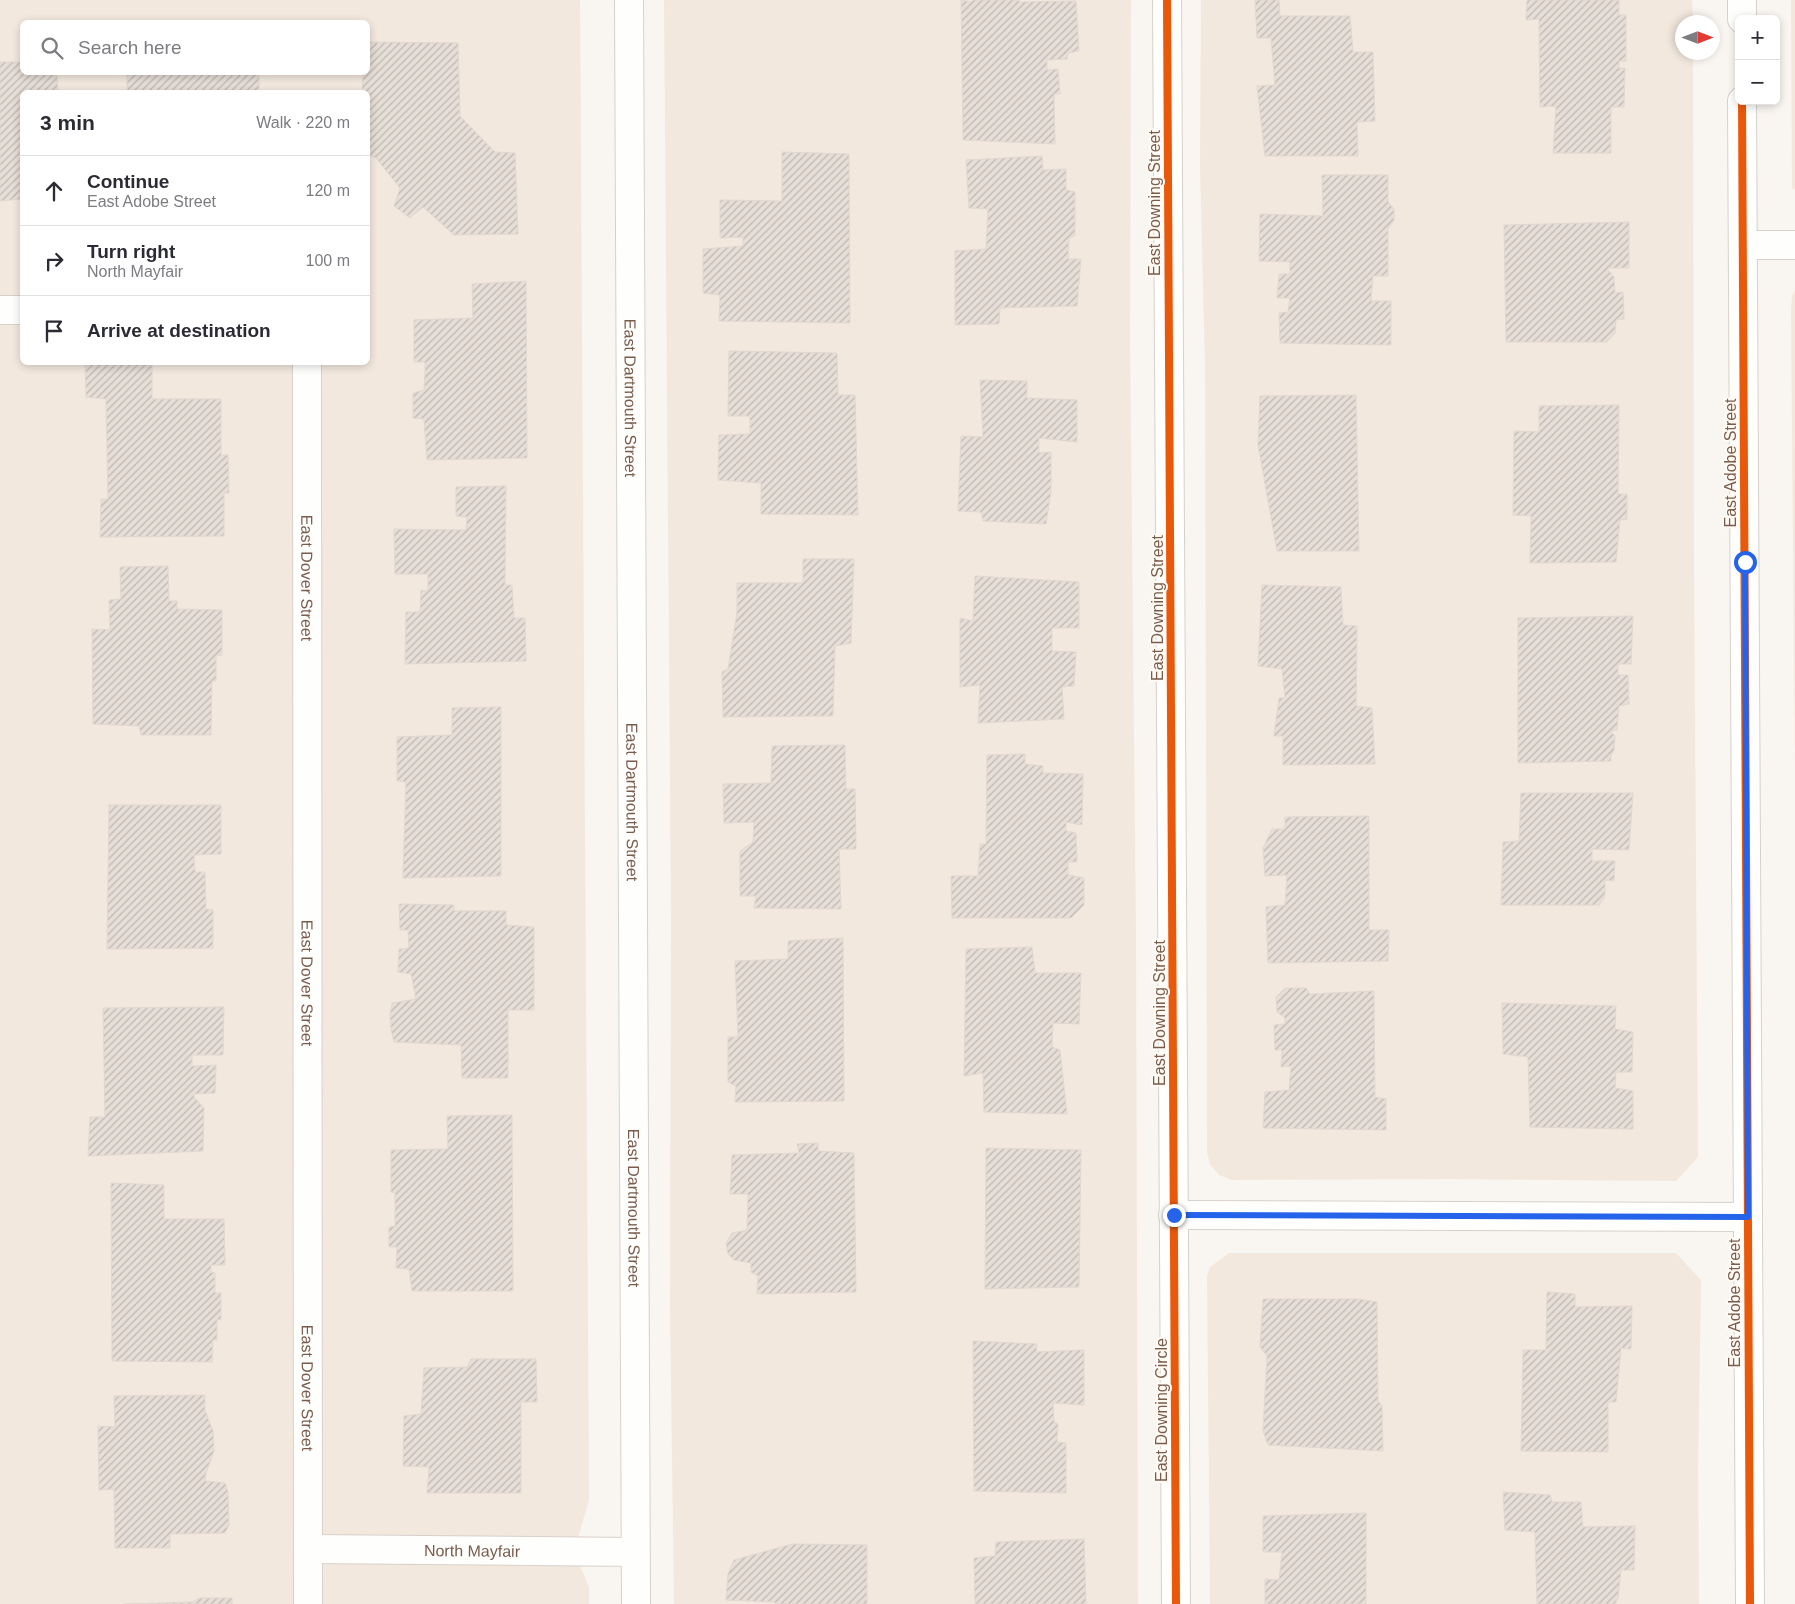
<!DOCTYPE html>
<meta charset="utf-8">
<style>
:root{--surface:#fff;--page:#f7f7f7;--text:#2b2b33;--muted:#7c7c81;--line:#e1e1e2}
body{margin:0;font-family:Helvetica,sans-serif;background:var(--page);color:var(--text)}
.controls{position:absolute;right:15px;top:15px;display:grid;overflow:hidden;border-radius:8px;box-shadow:0 2px 8px #0003}
.controls button{width:45px;height:45px;display:grid;place-items:center;padding:0;border:0;border-bottom:1px solid var(--line);background:var(--surface);color:var(--text);font:25px sans-serif}
.compass{position:absolute;left:1675px;top:15px;width:45px;height:45px;border-radius:50%;background:var(--surface);box-shadow:0 2px 8px #0003;rotate:90deg}
.stop{position:absolute;width:15px;height:15px;margin:-11px;border:4px solid #2563eb;border-radius:50%;background:#fff}
.stop.end{background:#2563eb;border-color:#fff;box-shadow:0 1px 5px #0008}
.list{margin:0;padding:0;list-style:none}
h2{display:flex;justify-content:space-between;align-items:center;height:65px;margin:0;padding:0 20px;font-size:21px}
h2 small{font-size:16px;font-weight:400;color:var(--muted)}
.list li{display:grid;grid-template-columns:32px 1fr auto;gap:15px;align-items:center;box-sizing:border-box;height:70px;padding:0 20px;border-top:1px solid var(--line)}
.list b{display:block;font-size:19px;white-space:nowrap}
.list p{margin:0;font-size:16px;white-space:nowrap;color:var(--muted)}
.list em{font-size:16px;font-style:normal;color:var(--muted)}
.icon{flex:none;width:28px;height:28px;fill:none;stroke:currentColor;stroke-width:2;stroke-linecap:round;stroke-linejoin:round}
.map{position:relative;flex:none;width:1795px;height:1604px;overflow:hidden}
.search{position:absolute;background:var(--surface);box-shadow:0 2px 8px #0003;left:20px;top:20px;width:350px;height:55px;display:flex;align-items:center;gap:12px;box-sizing:border-box;padding:0 18px;border-radius:8px;color:var(--muted);font-size:19px}
.panel{position:absolute;background:var(--surface);box-shadow:0 2px 8px #0003;left:20px;top:90px;width:350px;height:275px;border-radius:8px}
.map>svg:first-child{display:block}
.residential{fill:#f2e8de;fill-rule:evenodd}
.building{fill:url(#building-hatch);stroke:#e2d8d2}
.lines{fill:none;stroke-linecap:round;stroke-linejoin:round}
.minor-casing{stroke:#d7d1cb;stroke-width:30}
.tertiary-casing{stroke:#d7d1cb;stroke-width:30}
.minor{stroke:#fefefd;stroke-width:28}
.tertiary{stroke:#fefefd;stroke-width:28}
.cycleway-casing{stroke:#fffaf3;stroke-width:11}
.cycleway{stroke:#e8590c;stroke-width:8}
.route{stroke:#2563eb;stroke-width:6}
.labels{text-anchor:middle;dominant-baseline:central;stroke-width:4;stroke-linejoin:round;paint-order:stroke}
.street-label{font-size:16px;fill:#7a5c4d;stroke:#fffaf3}
</style>
<div class="map">
<svg width="1795" height="1604" viewBox="0 0 1795 1604">
<defs>
<pattern id="building-hatch" width="6" height="6" patternUnits="userSpaceOnUse" patternTransform="scale(1.25)"><rect width="6" height="6" fill="#e6ded7"/><path d="M-1 1l2-2M0 6l6-6M5 7l2-2" fill="none" stroke="#bfb7b1"/></pattern>
</defs>
<rect width="100%" height="100%" fill="#f9f5f0"/>
<!-- residential -->
<path class="residential" d="M 0,0 L 580,0 L 589,1500 L 574,1551 L 589,1587 L 589,1604 L 0,1604 ZM 22,22 L 368,22 L 368,72 L 22,72 ZM 22,92 L 368,92 L 368,362 L 22,362 Z
M 664,0 L 1131,0 L 1130,342 L 1136,934 L 1138,1604 L 674,1604 L 670,1306 L 671,916 Z
M 1201,0 L 1692,0 L 1693,22 L 1682,22 L 1682,52 L 1693,53 L 1694,569 L 1698,1157 L 1676,1181 L 1451,1179 L 1232,1180 L 1219,1175 L 1210,1164 L 1207,1152 L 1205,366 L 1200,165 Z
M 1791,0 L 1795,0 L 1795,190 L 1792,188 Z
M 1795,290 L 1795,773 L 1791,310 L 1792,296 Z
M 1229,1253 L 1676,1253 L 1701,1280 L 1698,1471 L 1699,1604 L 1210,1604 L 1207,1276 L 1210,1267 Z"/>
<!-- building -->
<path class="building" d="M 961,0 L 972,2 L 972,0 L 1019,0 L 1019,2 L 1076,1 L 1079,51 L 1068,53 L 1067,59 L 1047,60 L 1047,70 L 1058,69 L 1060,94 L 1054,94 L 1055,144 L 963,140 Z
M 1255,0 L 1279,0 L 1280,16 L 1350,16 L 1353,52 L 1373,52 L 1375,121 L 1357,122 L 1358,156 L 1265,156 L 1257,86 L 1275,85 L 1271,38 L 1257,38 Z
M 1527,0 L 1619,0 L 1619,15 L 1626,15 L 1626,61 L 1619,61 L 1619,68 L 1625,68 L 1624,107 L 1611,107 L 1611,153 L 1553,153 L 1556,106 L 1540,107 L 1539,19 L 1526,20 Z
M 368,42 L 458,43 L 460,116 L 495,152 L 515,153 L 518,234 L 454,235 L 423,207 L 410,218 L 394,206 L 400,188 L 376,158 L 368,154 L 368,92 L 362,92 L 363,72 L 368,72 Z
M 0,62 L 22,62 L 22,72 L 57,72 L 58,92 L 22,92 L 22,199 L 0,201 Z
M 127,72 L 259,72 L 259,92 L 127,92 Z
M 782,152 L 849,154 L 850,323 L 719,321 L 720,295 L 703,293 L 703,249 L 743,246 L 743,237 L 720,238 L 720,200 L 782,201 Z
M 1042,156 L 1043,170 L 1066,169 L 1066,190 L 1075,192 L 1075,235 L 1069,239 L 1068,259 L 1081,259 L 1077,306 L 1000,308 L 999,324 L 955,325 L 955,251 L 986,249 L 988,209 L 969,208 L 966,160 Z
M 1322,175 L 1388,175 L 1388,202 L 1394,209 L 1394,220 L 1388,229 L 1388,276 L 1373,276 L 1371,301 L 1391,301 L 1391,345 L 1280,343 L 1279,313 L 1288,312 L 1290,298 L 1277,298 L 1279,274 L 1290,274 L 1290,262 L 1259,261 L 1260,214 L 1323,216 Z
M 1629,222 L 1629,268 L 1608,268 L 1608,270 L 1614,277 L 1615,293 L 1623,292 L 1624,319 L 1616,320 L 1615,333 L 1607,342 L 1506,342 L 1504,225 Z
M 526,281 L 527,458 L 427,460 L 424,419 L 413,418 L 413,393 L 424,390 L 425,373 L 425,362 L 414,362 L 414,320 L 473,318 L 472,284 Z
M 729,351 L 837,353 L 838,395 L 855,395 L 858,515 L 761,514 L 761,483 L 718,480 L 719,435 L 750,434 L 750,416 L 728,416 Z
M 85,362 L 152,362 L 152,399 L 221,399 L 221,455 L 228,455 L 229,493 L 224,493 L 224,536 L 100,537 L 101,499 L 108,499 L 106,399 L 86,397 Z
M 980,380 L 1027,381 L 1027,398 L 1077,400 L 1077,442 L 1039,438 L 1039,453 L 1051,452 L 1051,492 L 1046,524 L 983,521 L 981,512 L 958,511 L 961,436 L 983,437 Z
M 1356,395 L 1359,551 L 1277,551 L 1258,445 L 1260,396 Z
M 1619,405 L 1618,494 L 1627,494 L 1627,519 L 1620,520 L 1616,562 L 1530,563 L 1531,516 L 1513,515 L 1514,431 L 1539,432 L 1539,406 Z
M 506,486 L 505,585 L 512,585 L 514,618 L 525,618 L 526,661 L 405,664 L 406,612 L 420,612 L 421,590 L 428,591 L 428,574 L 395,574 L 394,529 L 466,530 L 467,517 L 456,516 L 456,487 Z
M 803,559 L 854,559 L 851,643 L 835,646 L 833,716 L 723,717 L 722,672 L 728,669 L 737,612 L 737,583 L 803,583 Z
M 168,566 L 169,601 L 177,601 L 177,609 L 222,610 L 222,655 L 216,656 L 216,681 L 212,681 L 211,735 L 141,735 L 139,726 L 93,724 L 92,629 L 110,630 L 109,600 L 121,599 L 120,567 Z
M 975,576 L 1079,582 L 1079,628 L 1052,628 L 1052,651 L 1076,652 L 1074,686 L 1062,687 L 1064,719 L 978,723 L 980,685 L 960,687 L 960,618 L 973,621 Z
M 1262,585 L 1341,587 L 1343,625 L 1357,626 L 1356,706 L 1372,708 L 1375,764 L 1283,765 L 1283,736 L 1274,736 L 1279,698 L 1285,698 L 1282,669 L 1258,666 Z
M 1633,616 L 1631,664 L 1618,664 L 1618,675 L 1628,675 L 1629,704 L 1619,706 L 1617,730 L 1610,731 L 1615,736 L 1614,751 L 1611,755 L 1611,761 L 1518,763 L 1518,618 Z
M 501,707 L 501,876 L 403,878 L 406,782 L 397,781 L 397,737 L 452,735 L 452,708 Z
M 845,745 L 846,789 L 855,789 L 856,849 L 839,849 L 841,909 L 754,908 L 756,896 L 740,896 L 740,851 L 753,842 L 754,822 L 724,823 L 723,784 L 771,783 L 772,746 Z
M 1025,754 L 1025,764 L 1043,766 L 1043,773 L 1083,774 L 1082,825 L 1066,822 L 1066,831 L 1076,833 L 1077,862 L 1068,862 L 1068,875 L 1084,878 L 1084,905 L 1071,918 L 952,918 L 951,876 L 978,876 L 980,844 L 986,844 L 987,755 Z
M 1521,793 L 1633,793 L 1629,850 L 1592,849 L 1592,861 L 1615,861 L 1614,881 L 1605,880 L 1605,897 L 1599,905 L 1501,905 L 1503,842 L 1519,841 Z
M 109,805 L 221,805 L 221,854 L 194,855 L 195,872 L 205,872 L 206,909 L 213,910 L 213,948 L 107,949 Z
M 1369,816 L 1369,930 L 1389,930 L 1388,961 L 1268,963 L 1266,907 L 1285,905 L 1287,875 L 1265,876 L 1263,848 L 1272,829 L 1285,829 L 1285,817 Z
M 399,904 L 454,905 L 454,911 L 506,911 L 506,925 L 534,927 L 534,1010 L 508,1010 L 508,1078 L 462,1078 L 461,1045 L 394,1042 L 391,1029 L 390,1015 L 392,1003 L 416,999 L 411,974 L 398,972 L 399,949 L 409,948 L 408,930 L 400,930 Z
M 843,938 L 844,1101 L 735,1102 L 736,1086 L 728,1082 L 728,1037 L 738,1037 L 735,961 L 788,959 L 788,941 Z
M 1032,947 L 1035,973 L 1081,973 L 1079,1024 L 1053,1023 L 1052,1047 L 1060,1050 L 1067,1114 L 984,1112 L 983,1073 L 964,1076 L 966,949 Z
M 1285,988 L 1306,988 L 1310,994 L 1374,991 L 1375,1097 L 1386,1099 L 1386,1130 L 1263,1128 L 1265,1092 L 1289,1090 L 1291,1066 L 1281,1067 L 1282,1050 L 1275,1050 L 1274,1025 L 1285,1024 L 1285,1018 L 1277,1012 L 1276,997 Z
M 1502,1003 L 1616,1006 L 1615,1029 L 1633,1032 L 1632,1072 L 1616,1072 L 1615,1088 L 1633,1091 L 1633,1129 L 1530,1127 L 1528,1057 L 1503,1054 Z
M 224,1007 L 223,1055 L 192,1055 L 192,1066 L 216,1065 L 215,1093 L 194,1094 L 194,1097 L 204,1108 L 203,1151 L 88,1156 L 90,1117 L 105,1117 L 103,1008 Z
M 512,1115 L 513,1291 L 412,1291 L 409,1269 L 396,1268 L 397,1247 L 389,1247 L 389,1227 L 395,1226 L 395,1193 L 391,1192 L 391,1150 L 448,1149 L 447,1116 Z
M 818,1143 L 818,1151 L 854,1153 L 856,1292 L 757,1294 L 758,1276 L 751,1272 L 751,1263 L 734,1260 L 728,1254 L 726,1243 L 732,1233 L 747,1230 L 748,1194 L 730,1194 L 732,1155 L 799,1153 L 797,1144 Z
M 986,1148 L 1081,1150 L 1079,1287 L 985,1289 Z
M 111,1183 L 164,1185 L 164,1219 L 224,1219 L 225,1265 L 211,1265 L 211,1272 L 215,1273 L 215,1293 L 221,1293 L 221,1320 L 217,1319 L 217,1340 L 213,1340 L 212,1362 L 112,1361 Z
M 1547,1292 L 1575,1294 L 1575,1307 L 1632,1306 L 1631,1349 L 1621,1348 L 1616,1402 L 1608,1402 L 1608,1452 L 1521,1451 L 1523,1350 L 1546,1350 Z
M 1263,1299 L 1358,1299 L 1377,1302 L 1378,1401 L 1382,1406 L 1383,1451 L 1268,1445 L 1263,1431 L 1267,1356 L 1260,1347 Z
M 973,1341 L 1037,1344 L 1036,1352 L 1084,1350 L 1084,1405 L 1053,1403 L 1054,1421 L 1058,1424 L 1057,1442 L 1066,1443 L 1066,1493 L 974,1491 Z
M 471,1359 L 536,1359 L 537,1402 L 521,1402 L 521,1493 L 427,1493 L 429,1467 L 403,1466 L 404,1416 L 421,1414 L 424,1368 L 467,1367 Z
M 205,1395 L 205,1410 L 213,1431 L 214,1451 L 206,1473 L 205,1481 L 225,1483 L 228,1492 L 229,1525 L 225,1533 L 170,1534 L 170,1548 L 115,1548 L 114,1489 L 99,1490 L 98,1426 L 115,1427 L 114,1396 Z
M 1503,1492 L 1550,1495 L 1552,1502 L 1581,1502 L 1583,1527 L 1635,1526 L 1634,1570 L 1621,1570 L 1618,1598 L 1615,1604 L 1537,1604 L 1535,1532 L 1505,1530 Z
M 1366,1513 L 1366,1604 L 1265,1604 L 1265,1579 L 1279,1580 L 1282,1552 L 1263,1552 L 1263,1516 Z
M 1084,1539 L 1086,1604 L 975,1604 L 974,1558 L 995,1556 L 996,1542 Z
M 792,1544 L 867,1545 L 867,1604 L 775,1604 L 775,1602 L 726,1600 L 728,1574 L 734,1560 Z
M 200,1598 L 232,1598 L 232,1604 L 124,1604 L 192,1602 Z"/>
<g class="lines">
<defs>
<g id="minor">
<path id="s1" d="M 629,0 L 636,1604"/>
<path d="M 1167,0 L 1176,1604"/>
<path d="M 1743,245 L 1795,245"/>
<path d="M 0,310 L 22,310"/>
<path id="s2" d="M 307,362 L 308,1604"/>
<path d="M 1173,1215 L 1748,1217"/>
<path id="s3" d="M 308,1549 L 635,1552"/>
</g>
<path id="tertiary" d="M 1742,0 L 1742,19
M 1742,101 L 1750,1604"/>
</defs>
<!-- minor casing -->
<use href="#minor" class="minor-casing"/>
<!-- tertiary casing -->
<use href="#tertiary" class="tertiary-casing"/>
<!-- minor -->
<use href="#minor" class="minor"/>
<!-- tertiary -->
<use href="#tertiary" class="tertiary"/>
<defs>
<path id="cycleway" d="M 1167,0 L 1176,1604
M 1742,101 L 1750,1604"/>
</defs>
<!-- cycleway casing -->
<use href="#cycleway" class="cycleway-casing"/>
<!-- cycleway -->
<use href="#cycleway" class="cycleway"/>
</g>
<g class="lines">
<!-- route -->
<path class="route" d="M 1174,1215 L 1748,1217 L 1745,562"/>
</g>
<g class="labels">
<!-- street labels -->
<g class="street-label">
<text transform="translate(1154 203) rotate(-90)">East Downing Street</text>
<text stroke="none"><textPath href="#s1" startOffset="398">East Dartmouth Street</textPath></text>
<text transform="translate(1730 463) rotate(-90)">East Adobe Street</text>
<text stroke="none"><textPath href="#s2" startOffset="216">East Dover Street</textPath></text>
<text transform="translate(1157 608) rotate(-90)">East Downing Street</text>
<text stroke="none"><textPath href="#s1" startOffset="802">East Dartmouth Street</textPath></text>
<text stroke="none"><textPath href="#s2" startOffset="621">East Dover Street</textPath></text>
<text transform="translate(1159 1013) rotate(-90)">East Downing Street</text>
<text stroke="none"><textPath href="#s1" startOffset="1208">East Dartmouth Street</textPath></text>
<text transform="translate(1734 1303) rotate(-90)">East Adobe Street</text>
<text stroke="none"><textPath href="#s2" startOffset="1026">East Dover Street</textPath></text>
<text transform="translate(1161 1410) rotate(-90)">East Downing Circle</text>
<text stroke="none"><textPath href="#s3" startOffset="164">North Mayfair</textPath></text>
</g>
</g>
</svg>
<div class="controls">
<button>+</button>
<button>−</button>
</div>
<svg class="compass" viewBox="-18 -18 36 36"><path d="M0-13l5 13h-10z" fill="#e53935"/><path d="M0 13l5-13h-10z" fill="#7c7c81"/></svg>
<div class="stop" style="left:1745px;top:562px"></div>
<div class="stop end" style="left:1174px;top:1215px"></div>
<div class="search"><svg class="icon" aria-label="search" viewBox="0 0 24 24"><circle cx="10" cy="10" r="6"/><path d="M15 15l6 6"/></svg>Search here</div>
<section class="panel">
<h2>3 min<small>Walk · 220 m</small></h2>
<ul class="list">
<li><svg class="icon" aria-label="ahead" viewBox="0 0 24 24"><path d="M12 20V5M6 11l6-6 6 6"/></svg><div><b>Continue</b><p>East Adobe Street</p></div><em>120 m</em></li>
<li><svg class="icon" aria-label="right" viewBox="0 0 24 24"><path d="M7 20v-9h11M14 6l5 5-5 5"/></svg><div><b>Turn right</b><p>North Mayfair</p></div><em>100 m</em></li>
<li><svg class="icon" aria-label="arrive" viewBox="0 0 24 24"><path d="M6 21V4h12l-3 4 3 4H6"/></svg><div><b>Arrive at destination</b></div></li>
</ul>
</section>
</div>
